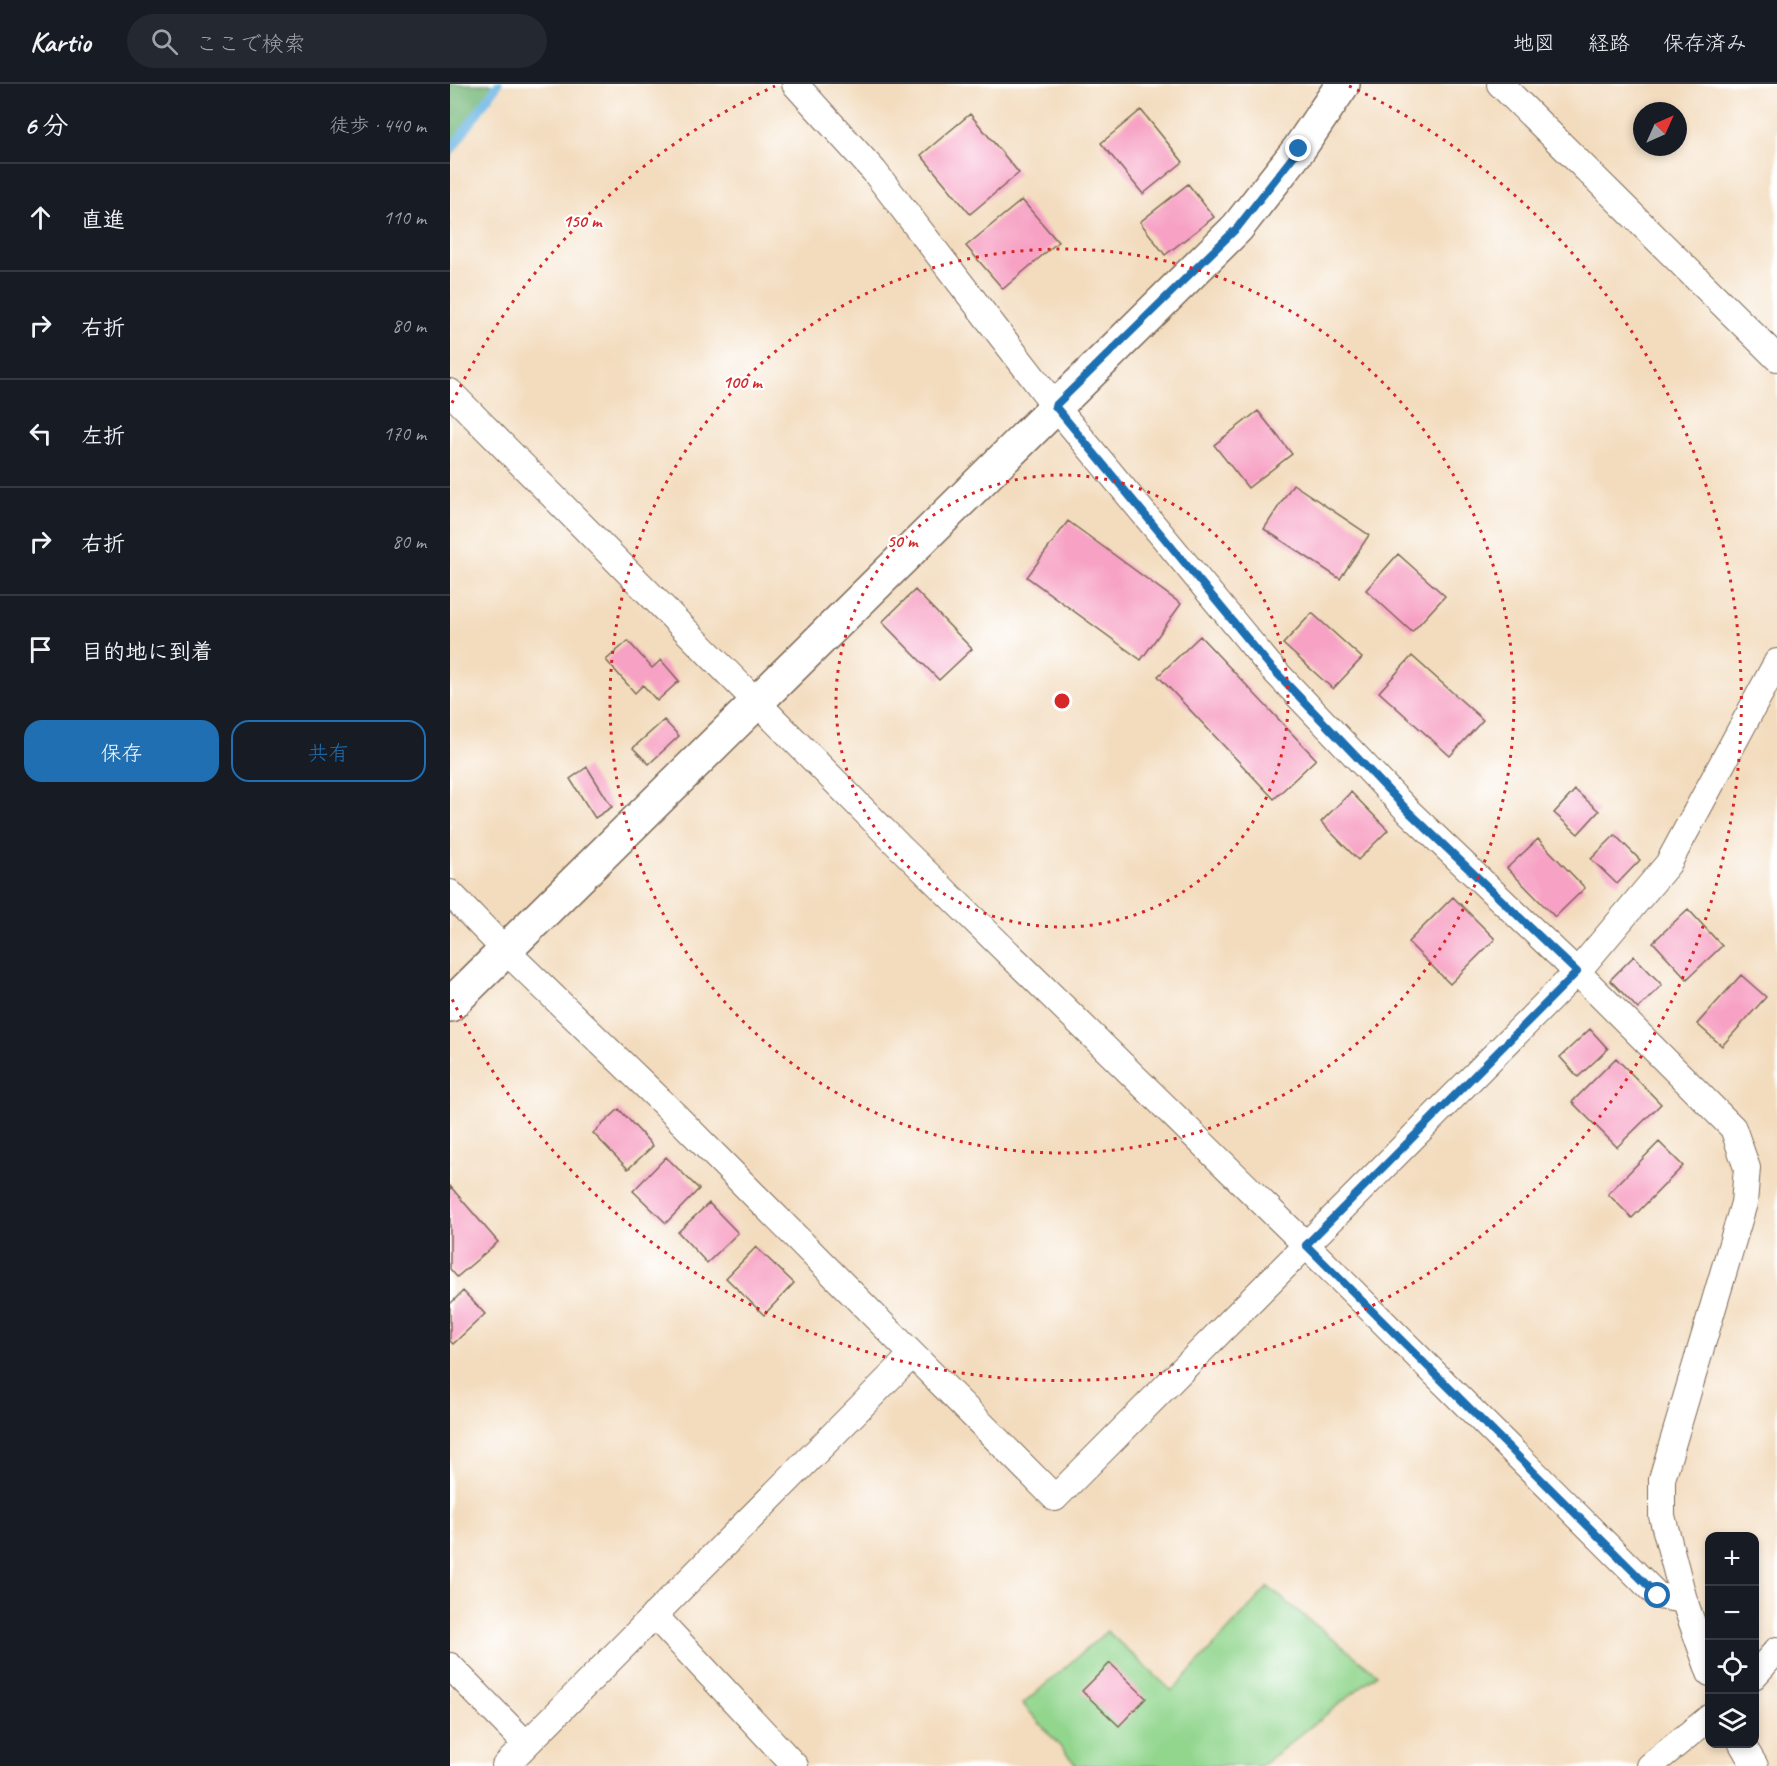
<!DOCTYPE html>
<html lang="ja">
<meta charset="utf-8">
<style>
:root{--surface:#171b24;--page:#242831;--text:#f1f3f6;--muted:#9ea1a6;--line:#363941;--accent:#1f6fb2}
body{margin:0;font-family:Caveat,"Klee One",sans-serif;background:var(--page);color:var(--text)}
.controls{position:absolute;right:18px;bottom:18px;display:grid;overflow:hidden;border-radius:12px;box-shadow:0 3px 9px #0003}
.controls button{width:54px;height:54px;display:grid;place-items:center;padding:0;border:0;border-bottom:2px solid var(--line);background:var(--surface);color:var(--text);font:30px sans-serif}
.compass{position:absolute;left:1183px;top:18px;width:54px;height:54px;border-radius:50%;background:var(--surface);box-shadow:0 3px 9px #0003;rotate:45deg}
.stop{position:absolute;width:18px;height:18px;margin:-14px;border:4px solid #1f6fb2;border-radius:50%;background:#fff}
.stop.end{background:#1f6fb2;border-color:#fff;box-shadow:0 2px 6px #0008}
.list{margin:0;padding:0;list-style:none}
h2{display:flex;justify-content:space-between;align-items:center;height:78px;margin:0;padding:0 24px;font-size:26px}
h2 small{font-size:20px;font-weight:400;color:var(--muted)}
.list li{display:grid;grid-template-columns:39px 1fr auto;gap:18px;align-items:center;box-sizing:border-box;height:108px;padding:0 24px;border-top:2px solid var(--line)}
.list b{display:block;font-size:22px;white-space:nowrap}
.list em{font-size:20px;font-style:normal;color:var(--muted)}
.actions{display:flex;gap:12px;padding:18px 24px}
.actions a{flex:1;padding:14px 0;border:2px solid var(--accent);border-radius:18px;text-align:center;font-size:21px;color:var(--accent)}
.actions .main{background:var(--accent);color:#fff}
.icon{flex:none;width:33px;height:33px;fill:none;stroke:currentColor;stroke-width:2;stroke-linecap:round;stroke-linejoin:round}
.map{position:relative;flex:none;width:1327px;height:1682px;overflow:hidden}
header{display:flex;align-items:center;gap:36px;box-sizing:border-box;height:84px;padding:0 30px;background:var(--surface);border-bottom:2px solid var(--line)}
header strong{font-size:28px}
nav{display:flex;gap:33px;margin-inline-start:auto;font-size:21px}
.search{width:420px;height:54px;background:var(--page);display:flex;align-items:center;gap:15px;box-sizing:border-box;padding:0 21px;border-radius:33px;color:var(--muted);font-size:22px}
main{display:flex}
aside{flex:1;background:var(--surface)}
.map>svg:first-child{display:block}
.green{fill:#92d68e;stroke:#668056;stroke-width:1.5}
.forest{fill:#75b779;stroke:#58704c;stroke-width:1.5}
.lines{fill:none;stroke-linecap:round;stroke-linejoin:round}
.stream{stroke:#6bb5e3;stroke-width:9}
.building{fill:#f7a2c4}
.street-casing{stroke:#7b6856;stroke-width:28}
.secondary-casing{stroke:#7b6856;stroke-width:36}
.street{stroke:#fff;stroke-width:26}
.secondary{stroke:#fff;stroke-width:33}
.route{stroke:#1f6fb2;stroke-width:8}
.ring{fill:none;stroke:#d62828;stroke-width:3;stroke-dasharray:3 6}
.centre{fill:#d62828;stroke:#fff;stroke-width:3}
.ring-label{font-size:18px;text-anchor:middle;font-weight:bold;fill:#d62828;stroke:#fff;stroke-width:4.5;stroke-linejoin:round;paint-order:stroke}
</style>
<header>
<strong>Kartio</strong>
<div class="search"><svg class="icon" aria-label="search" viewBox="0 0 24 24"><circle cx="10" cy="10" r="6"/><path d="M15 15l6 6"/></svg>ここで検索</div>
<nav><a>地図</a><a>経路</a><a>保存済み</a></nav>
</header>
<main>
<aside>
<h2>6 分<small>徒歩 · 440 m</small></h2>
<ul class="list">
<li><svg class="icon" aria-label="ahead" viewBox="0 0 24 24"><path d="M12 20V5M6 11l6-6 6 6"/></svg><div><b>直進</b></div><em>110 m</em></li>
<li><svg class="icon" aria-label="right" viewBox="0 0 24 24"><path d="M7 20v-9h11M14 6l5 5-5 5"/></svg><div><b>右折</b></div><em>80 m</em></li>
<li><svg class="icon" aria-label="left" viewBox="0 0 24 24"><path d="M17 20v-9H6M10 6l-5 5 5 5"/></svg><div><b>左折</b></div><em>170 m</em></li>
<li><svg class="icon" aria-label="right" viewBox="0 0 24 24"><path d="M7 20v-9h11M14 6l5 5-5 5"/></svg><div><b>右折</b></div><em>80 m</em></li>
<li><svg class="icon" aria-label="arrive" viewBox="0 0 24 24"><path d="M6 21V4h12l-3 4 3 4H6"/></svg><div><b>目的地に到着</b></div></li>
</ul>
<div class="actions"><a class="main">保存</a><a>共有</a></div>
</aside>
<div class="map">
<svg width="1327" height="1682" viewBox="0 0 1327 1682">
<rect width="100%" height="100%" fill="#fff"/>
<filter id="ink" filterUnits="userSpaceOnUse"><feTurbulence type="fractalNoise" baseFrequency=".0167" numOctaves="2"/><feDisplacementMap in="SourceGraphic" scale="12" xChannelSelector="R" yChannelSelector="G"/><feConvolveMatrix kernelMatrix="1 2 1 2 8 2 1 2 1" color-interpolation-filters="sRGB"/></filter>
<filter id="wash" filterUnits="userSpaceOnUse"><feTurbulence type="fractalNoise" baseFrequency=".008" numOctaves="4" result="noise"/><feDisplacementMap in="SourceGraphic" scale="24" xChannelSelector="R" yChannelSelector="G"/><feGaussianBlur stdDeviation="1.35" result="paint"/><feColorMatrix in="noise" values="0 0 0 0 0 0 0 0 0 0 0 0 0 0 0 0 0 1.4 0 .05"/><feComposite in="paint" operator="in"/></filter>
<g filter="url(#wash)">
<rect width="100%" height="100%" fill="#f3dcbe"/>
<!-- green -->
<path class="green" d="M 818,1503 L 927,1590 L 811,1682 L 627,1682 L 573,1620 L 657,1547 L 722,1607 Z"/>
<!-- forest -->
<path class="forest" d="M 0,0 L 51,0 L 0,74 Z"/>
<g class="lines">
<!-- stream -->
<path class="stream" d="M 0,67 L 48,0"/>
</g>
<g id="blocks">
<!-- building -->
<path class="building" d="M 691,26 L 733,78 L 693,110 L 651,59 Z
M 520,30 L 569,89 L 520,130 L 471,71 Z
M 738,100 L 764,133 L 715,171 L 690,138 Z
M 572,116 L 608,158 L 553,205 L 516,162 Z
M 808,327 L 842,370 L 798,404 L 764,361 Z
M 843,400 L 919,451 L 890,495 L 814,445 Z
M 618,437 L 731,520 L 691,576 L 577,493 Z
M 948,470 L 995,512 L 962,548 L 916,506 Z
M 465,506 L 522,565 L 489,596 L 432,538 Z
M 862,529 L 912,574 L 883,605 L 833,560 Z
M 750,552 L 866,675 L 824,715 L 708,592 Z
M 178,557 L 202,584 L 211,576 L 229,597 L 207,617 L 193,601 L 185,609 L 156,576 Z
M 962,572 L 1033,636 L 1000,672 L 929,608 Z
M 214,636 L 229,652 L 199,680 L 183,664 Z
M 137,683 L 162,723 L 145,734 L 120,695 Z
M 1125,706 L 1149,727 L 1128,750 L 1104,729 Z
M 901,708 L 938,746 L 908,776 L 871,738 Z
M 1165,751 L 1190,776 L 1167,800 L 1141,775 Z
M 1088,755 L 1135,804 L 1105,833 L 1057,784 Z
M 1003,813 L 1045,855 L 1000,900 L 958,858 Z
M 1238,825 L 1272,862 L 1237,895 L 1203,858 Z
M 1184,872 L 1212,901 L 1188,925 L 1160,896 Z
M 1291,891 L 1316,913 L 1272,962 L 1247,940 Z
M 1140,945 L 1158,965 L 1128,993 L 1110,973 Z
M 1166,974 L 1211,1020 L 1167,1063 L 1122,1018 Z
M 169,1025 L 203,1062 L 178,1085 L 143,1049 Z
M 1209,1058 L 1233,1082 L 1182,1134 L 1158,1110 Z
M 216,1073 L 249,1105 L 216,1139 L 183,1107 Z
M 0,1102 L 48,1158 L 7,1193 L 0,1185 Z
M 259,1119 L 288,1149 L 257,1179 L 228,1148 Z
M 306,1163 L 344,1199 L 314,1231 L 276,1194 Z
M 13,1207 L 35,1230 L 3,1260 L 0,1257 L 0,1220 Z
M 660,1579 L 696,1614 L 669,1642 L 632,1607 Z"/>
</g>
</g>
<g filter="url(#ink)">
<use href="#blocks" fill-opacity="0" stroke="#7b6856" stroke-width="1.5"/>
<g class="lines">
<defs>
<path id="street" d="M 345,0 L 424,87 L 605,322 L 820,582 L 960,729 L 1127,888 L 1283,1044 L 1297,1084 L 1294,1119 L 1212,1395 L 1212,1432 L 1234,1516 L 1260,1589
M 1050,0 L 1327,274
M 0,308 L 450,763 L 856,1161 L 1208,1512 L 1234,1516
M 0,809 L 55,866 L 208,1014 L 605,1414 L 1127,888 L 1218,780 L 1327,578
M 204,1531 L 345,1682
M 0,1582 L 76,1660
M 1304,1592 L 1327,1566
M 1292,1660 L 1305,1682
M 55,1682 L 462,1271
M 1200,1682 L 1260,1633"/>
<path id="secondary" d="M 0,921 L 787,144 L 849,65 L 893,0"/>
</defs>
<!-- street casing -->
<use href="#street" class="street-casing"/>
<!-- secondary casing -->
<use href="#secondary" class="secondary-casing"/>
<!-- street -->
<use href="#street" class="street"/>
<!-- secondary -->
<use href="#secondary" class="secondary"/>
</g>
</g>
<g class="lines" filter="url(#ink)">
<!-- route -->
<path class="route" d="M 849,65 L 787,144 L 605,322 L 820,582 L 960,729 L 1127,888 L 856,1161 L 1208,1512"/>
</g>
<!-- distance rings -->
<g class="ring">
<circle cx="612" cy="617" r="226"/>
<circle cx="612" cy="617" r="452"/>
<path d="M2 319A679 679 0 0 1 325 2M899 2A679 679 0 1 1 2 915"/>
</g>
<circle cx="612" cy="617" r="9" class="centre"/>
<g class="ring-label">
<text x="132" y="143">150 m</text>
<text x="292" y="304">100 m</text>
<text x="452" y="463">50 m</text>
</g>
</svg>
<div class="controls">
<button>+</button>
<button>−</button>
<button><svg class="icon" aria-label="locate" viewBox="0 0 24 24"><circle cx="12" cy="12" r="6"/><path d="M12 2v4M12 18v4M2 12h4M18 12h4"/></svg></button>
<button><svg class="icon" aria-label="layers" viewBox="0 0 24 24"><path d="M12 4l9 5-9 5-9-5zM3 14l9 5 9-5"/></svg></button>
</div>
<svg class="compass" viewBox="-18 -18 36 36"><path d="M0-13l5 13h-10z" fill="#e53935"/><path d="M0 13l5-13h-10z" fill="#9ea1a6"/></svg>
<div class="stop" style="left:1208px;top:1512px"></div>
<div class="stop end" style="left:849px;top:65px"></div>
</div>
</main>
